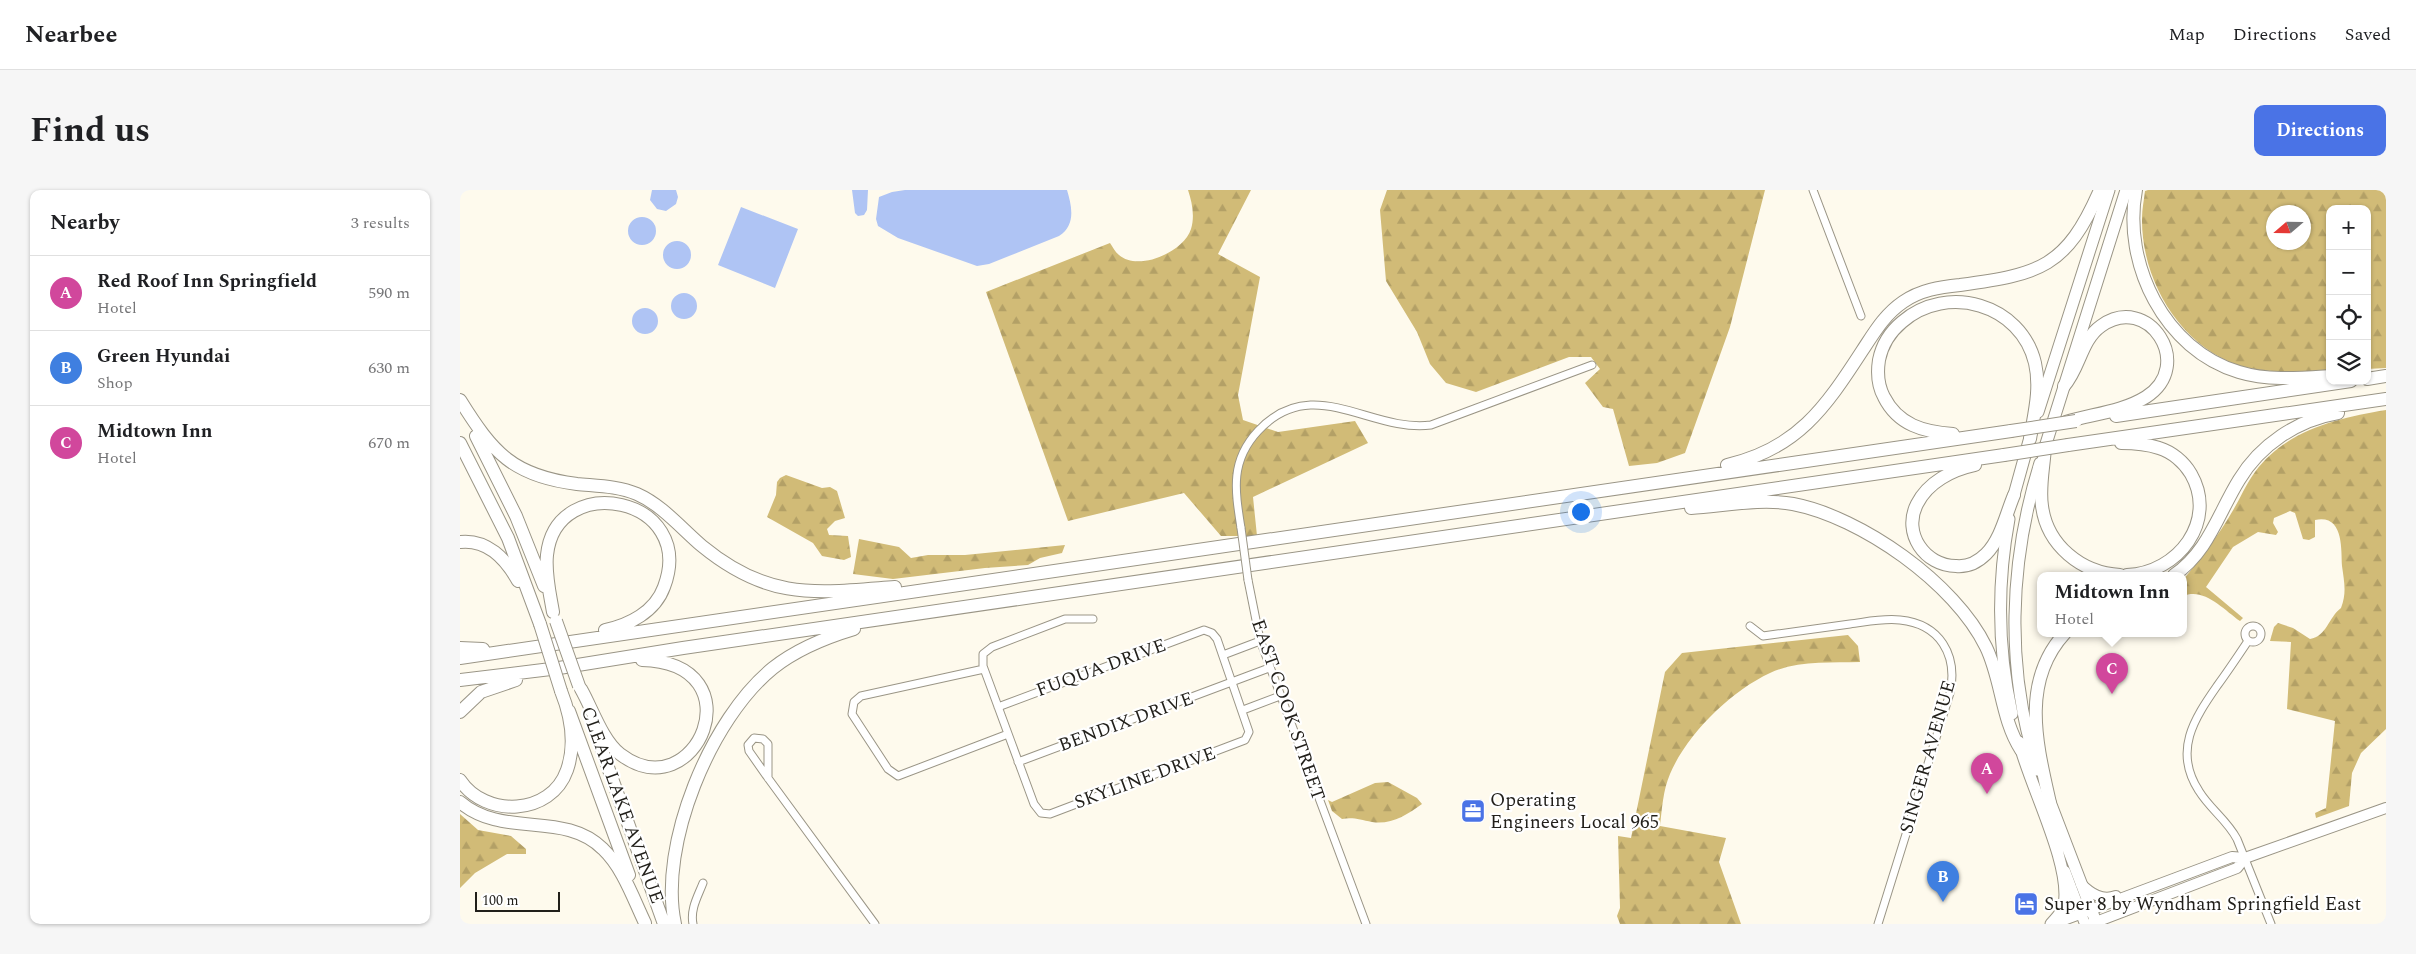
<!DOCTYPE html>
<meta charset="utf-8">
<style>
:root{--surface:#fff;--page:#f6f6f6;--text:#202124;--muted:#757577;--line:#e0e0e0;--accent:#4a73e6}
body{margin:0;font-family:Spectral,serif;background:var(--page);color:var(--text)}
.controls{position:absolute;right:15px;top:15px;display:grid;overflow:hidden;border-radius:10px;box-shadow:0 1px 4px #0004}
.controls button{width:45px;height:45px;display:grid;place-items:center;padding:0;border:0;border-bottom:1px solid var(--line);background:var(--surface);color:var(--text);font:25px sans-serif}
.compass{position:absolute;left:1806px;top:15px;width:45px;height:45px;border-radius:50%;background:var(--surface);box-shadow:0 1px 4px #0004;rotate:250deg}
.scale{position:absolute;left:15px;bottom:12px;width:85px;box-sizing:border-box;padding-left:5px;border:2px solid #211f1a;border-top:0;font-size:14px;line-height:18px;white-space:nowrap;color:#211f1a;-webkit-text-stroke:4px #fff;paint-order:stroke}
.you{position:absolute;left:1120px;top:321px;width:18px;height:18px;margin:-12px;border:4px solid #fff;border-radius:50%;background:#1a73e8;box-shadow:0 0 0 8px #1a73e833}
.badge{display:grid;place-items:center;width:32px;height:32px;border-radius:50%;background:var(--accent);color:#fff;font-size:16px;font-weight:700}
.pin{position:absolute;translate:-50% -41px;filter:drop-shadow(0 1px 2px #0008)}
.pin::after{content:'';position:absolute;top:26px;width:18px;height:15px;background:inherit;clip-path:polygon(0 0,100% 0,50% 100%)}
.popup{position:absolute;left:1577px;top:382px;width:150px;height:65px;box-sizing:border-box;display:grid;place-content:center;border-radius:10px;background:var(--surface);filter:drop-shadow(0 1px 4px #0005);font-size:16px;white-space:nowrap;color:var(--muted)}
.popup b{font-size:19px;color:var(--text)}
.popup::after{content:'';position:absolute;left:50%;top:100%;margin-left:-10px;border:10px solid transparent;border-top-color:var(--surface)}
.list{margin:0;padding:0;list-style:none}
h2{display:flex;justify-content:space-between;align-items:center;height:65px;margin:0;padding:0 20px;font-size:21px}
h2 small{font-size:16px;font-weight:400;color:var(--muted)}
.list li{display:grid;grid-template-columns:32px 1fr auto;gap:15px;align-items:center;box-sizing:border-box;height:75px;padding:0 20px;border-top:1px solid var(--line)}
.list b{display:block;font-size:19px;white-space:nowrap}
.list p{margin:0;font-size:16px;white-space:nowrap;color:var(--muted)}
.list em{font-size:16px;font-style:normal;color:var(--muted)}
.icon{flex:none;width:28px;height:28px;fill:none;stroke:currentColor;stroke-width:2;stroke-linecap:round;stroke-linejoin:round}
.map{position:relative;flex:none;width:1926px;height:734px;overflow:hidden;border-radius:10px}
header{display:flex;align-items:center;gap:30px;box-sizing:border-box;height:70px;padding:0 25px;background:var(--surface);border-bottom:1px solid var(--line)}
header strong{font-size:24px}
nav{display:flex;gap:28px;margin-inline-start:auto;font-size:18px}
.intro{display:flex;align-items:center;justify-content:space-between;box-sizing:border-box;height:120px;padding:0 30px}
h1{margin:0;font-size:35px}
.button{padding:12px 22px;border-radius:10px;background:var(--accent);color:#fff;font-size:18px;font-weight:700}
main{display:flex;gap:30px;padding:0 30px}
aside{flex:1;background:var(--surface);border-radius:10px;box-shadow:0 1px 4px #0004}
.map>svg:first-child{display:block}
.forest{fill:url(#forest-firs);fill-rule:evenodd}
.water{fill:#afc4f4}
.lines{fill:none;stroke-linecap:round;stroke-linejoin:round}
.minor-casing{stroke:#9a9586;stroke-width:9}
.secondary-casing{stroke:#9a9586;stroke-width:12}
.primary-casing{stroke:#9a9586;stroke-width:13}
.trunk-casing{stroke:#9a9586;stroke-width:13}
.motorway-casing{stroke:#9a9586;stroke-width:14}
.minor{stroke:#fff;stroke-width:7}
.secondary{stroke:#fff;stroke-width:10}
.primary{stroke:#fff;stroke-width:11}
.trunk{stroke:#fff;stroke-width:11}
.motorway{stroke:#fff;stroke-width:12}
.minor-bridge-casing{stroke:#9a9586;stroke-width:9;stroke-linecap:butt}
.motorway-bridge-casing{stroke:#9a9586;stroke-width:14;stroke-linecap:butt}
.minor-bridge{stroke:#fff;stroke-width:7}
.motorway-bridge{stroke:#fff;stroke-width:12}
.labels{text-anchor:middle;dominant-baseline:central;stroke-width:4.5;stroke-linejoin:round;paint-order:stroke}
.street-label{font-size:19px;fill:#211f1a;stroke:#fff}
.poi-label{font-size:19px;fill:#211f1a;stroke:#fff;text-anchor:start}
</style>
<header>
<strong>Nearbee</strong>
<nav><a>Map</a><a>Directions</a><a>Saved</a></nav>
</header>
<div class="intro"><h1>Find us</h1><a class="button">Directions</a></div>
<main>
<aside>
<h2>Nearby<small>3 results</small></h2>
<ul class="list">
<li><span class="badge" style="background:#d1479c">A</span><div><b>Red Roof Inn Springfield</b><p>Hotel</p></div><em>590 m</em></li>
<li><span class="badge" style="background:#3f7fe0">B</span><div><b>Green Hyundai</b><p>Shop</p></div><em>630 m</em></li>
<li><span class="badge" style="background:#d1479c">C</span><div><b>Midtown Inn</b><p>Hotel</p></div><em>670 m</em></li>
</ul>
</aside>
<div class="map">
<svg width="1926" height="734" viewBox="0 0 1926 734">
<defs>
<pattern id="forest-firs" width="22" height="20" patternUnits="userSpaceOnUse" patternTransform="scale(1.25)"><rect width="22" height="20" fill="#d1bb77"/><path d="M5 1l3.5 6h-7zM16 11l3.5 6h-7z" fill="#b3a066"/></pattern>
</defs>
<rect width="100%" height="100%" fill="#fefaed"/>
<!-- forest -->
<path class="forest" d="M 728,0 L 791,0 L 758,64 L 800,87 L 778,205 L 783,230 L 818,242 L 895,231 L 908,253 L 793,307 L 797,346 L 761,346 L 724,303 L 608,331 L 526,102 L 650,53 C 653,57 655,62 659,65 C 678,82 724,62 731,39 C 735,26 732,12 728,0 Z
M 927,0 L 1305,0 L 1270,137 L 1225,263 L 1197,273 L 1169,276 L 1153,219 L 1143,217 L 1125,193 L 1140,179 L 1131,167 L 1109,167 L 1016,202 L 986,193 L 970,174 L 957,142 L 926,91 L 920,20 Z
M 1688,0 L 1926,0 L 1926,178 L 1907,179 L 1907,19 L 1870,19 L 1870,181 C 1840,182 1807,184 1778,175 C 1719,155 1681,89 1682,28 C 1682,19 1684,10 1685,1 ZM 1814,22 L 1844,22 L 1844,52 L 1814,52 Z
M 1926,220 L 1926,539 L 1901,563 L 1892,583 L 1889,616 L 1856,628 L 1855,623 L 1866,618 L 1875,531 L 1827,519 L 1831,452 L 1810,451 L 1814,437 L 1818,433 L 1833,438 L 1850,449 C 1867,446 1868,428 1881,418 C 1887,403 1884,391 1882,376 C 1881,359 1884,324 1855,330 L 1855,347 L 1849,350 L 1843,349 L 1835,323 L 1830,321 L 1814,328 L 1813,333 L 1818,342 L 1816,345 L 1798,342 L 1773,357 L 1746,397 L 1783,428 L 1780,431 C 1763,419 1744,397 1723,406 L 1723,390 C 1741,368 1758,346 1772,322 C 1780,309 1786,294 1795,282 C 1826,240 1878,228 1926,220 Z
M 326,285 L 362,298 L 370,297 L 377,301 L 385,328 L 375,331 L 367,339 L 369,345 L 388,346 L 391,367 L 384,370 L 362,366 L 353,353 L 307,327 L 316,305 L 317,292 L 320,288 Z
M 399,349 L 439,357 L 451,368 L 468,365 L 505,365 L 605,355 L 602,363 L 580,368 L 568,375 L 525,378 L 433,389 L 393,384 Z
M 1388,445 L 1398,456 L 1400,472 C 1371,473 1337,470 1310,483 C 1271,501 1227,544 1210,584 C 1203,600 1202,619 1200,636 L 1266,648 L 1259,672 L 1281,734 L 1160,734 L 1157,726 L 1160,718 L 1158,646 L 1171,648 L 1205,482 L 1222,463 Z
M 928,592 L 957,608 L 962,614 C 947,625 931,635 912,632 C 900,630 894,627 882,629 L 872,621 L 868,610 L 872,612 L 915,593 Z
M 0,624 L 18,640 L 51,646 L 66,659 L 66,664 L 47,664 L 15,683 L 0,698 Z"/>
<!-- water -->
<path class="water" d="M 192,0 L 216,0 L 218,7 L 216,14 L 206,21 L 197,19 L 190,10 Z
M 392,0 L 408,0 L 407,20 L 404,25 L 398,26 L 395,23 Z
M 445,0 L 607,0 C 612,17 616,35 599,46 L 529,74 L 517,76 L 438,48 L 418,36 L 416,29 L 419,7 L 432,2 Z
M 281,17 L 338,39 L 315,98 L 258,75 Z
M168 41a14 14 0 1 1 28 0a14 14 0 1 1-28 0Z
M203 65a14 14 0 1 1 28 0a14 14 0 1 1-28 0Z
M211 116a13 13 0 1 1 26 0a13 13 0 1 1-26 0Z
M172 131a13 13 0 1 1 26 0a13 13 0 1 1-26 0Z"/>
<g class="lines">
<defs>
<path id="minor" d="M 1353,0 L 1401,126
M 781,338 C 775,300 770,271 798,241 C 853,182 910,243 971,235 L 1132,175
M 788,390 L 800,450 L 906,734
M1785 444a8 8 0 1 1 16 0a8 8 0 1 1-16 0Z
M 1290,436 L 1303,446 C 1332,442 1361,438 1390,434 C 1406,432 1423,428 1440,430 C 1480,434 1498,465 1490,503 L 1418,734
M 1788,451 C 1778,466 1768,481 1757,496 C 1734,529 1713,561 1739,601 C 1750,619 1767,630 1777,649 L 1811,734
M 763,465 L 800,451
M 524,479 L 401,506 L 394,512 L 392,524 L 428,579 L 438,586 L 548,544
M 538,517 L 744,440 L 752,443 L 757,449 L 789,542 L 785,550 L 590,624 L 581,623 L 574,614 L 523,476 L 523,464 L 532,457 L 605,429 L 633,429
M 783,520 L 820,506
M 558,572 L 809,478
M 308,588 L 308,554 L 303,549 L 294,548 L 288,555 L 289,561 L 308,588 L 415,734
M 233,734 C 230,719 238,706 243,693"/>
<path id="secondary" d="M 1605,681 L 1625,734
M 1621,694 C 1631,704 1642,711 1656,706
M 1593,734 L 1772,667 L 1785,668 L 1926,618
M 1637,734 L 1636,732 L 1777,678 L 1785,668"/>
<path id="primary" d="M 1549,329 C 1537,394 1538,461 1552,524
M 1559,552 C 1569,594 1612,675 1604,715 C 1602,723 1596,728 1591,734
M 1578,580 C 1545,480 1549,372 1580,273
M 1587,604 L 1636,732 L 1631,734"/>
<path id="trunk" d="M 1578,222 L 1649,0
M 1585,257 L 1666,0
M 1554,305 L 1572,240"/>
<path id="motorway" d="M 1676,0 C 1662,74 1705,160 1779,182 C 1808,191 1840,188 1870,186
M 1907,189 L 1926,186
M 1604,196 C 1620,178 1621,150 1641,136 C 1688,102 1736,175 1686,207 C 1662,222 1632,224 1606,232
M 0,210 C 33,263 53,286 117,294 C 137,296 158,296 177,304 C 202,315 221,338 242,356 C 309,411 355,403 435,397
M 1656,226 L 1891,191
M 1493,244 C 1464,242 1438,235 1424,207 C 1418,196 1417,183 1419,170 C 1422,155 1430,142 1442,132 C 1487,93 1561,114 1575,173 C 1581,199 1574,224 1570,249
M 16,246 L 56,326 L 84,396
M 0,253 L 48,348 L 80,434
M 1661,253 C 1674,253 1687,254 1699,258 C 1712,262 1724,272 1731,284 C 1758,331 1718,383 1667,385
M 1608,255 L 1926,209
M 1585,257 C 1584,276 1579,297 1582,316 C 1587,355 1621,383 1660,385
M 1267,275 C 1337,259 1365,218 1402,161 C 1414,143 1424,125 1443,112 C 1460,100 1480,97 1500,95 C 1580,84 1606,78 1640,0
M 1515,275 C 1492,280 1468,292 1457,314 C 1442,343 1465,376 1496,376 C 1507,377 1518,372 1526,364 C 1541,349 1546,324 1554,305
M 1231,318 C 1263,316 1301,308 1333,314 C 1401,327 1495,393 1526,457 C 1542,490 1541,529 1561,560
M 0,352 C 27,349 46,369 58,391
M 1714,385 C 1748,362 1758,324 1779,290 C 1800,255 1837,230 1878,223
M 93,422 C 90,404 85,384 87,365 C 96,279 238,307 204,397 C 195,422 169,435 145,440
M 0,458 L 23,459
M 0,468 L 1551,241
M 0,490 L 99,478 L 223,458 L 1544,265
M 121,499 C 132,518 142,550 160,564 C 236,622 299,473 182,470
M 109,521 L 169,685
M 0,522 L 21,502 L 56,490
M 134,538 L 204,734
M 0,590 C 25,628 91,626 107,580 C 116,554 111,526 101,501
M 0,612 C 43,649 104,620 143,659 C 163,678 173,708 185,733
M 1590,613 C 1577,555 1560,492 1605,443
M 215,734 C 198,655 251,528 313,478 C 337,459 364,448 394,439"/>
</defs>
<!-- minor casing -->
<use href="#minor" class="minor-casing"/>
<!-- secondary casing -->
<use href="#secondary" class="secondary-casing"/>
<!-- primary casing -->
<use href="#primary" class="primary-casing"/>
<!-- trunk casing -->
<use href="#trunk" class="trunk-casing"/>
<!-- motorway casing -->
<use href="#motorway" class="motorway-casing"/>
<!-- minor -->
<use href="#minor" class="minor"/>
<!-- secondary -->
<use href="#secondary" class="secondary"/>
<!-- primary -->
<use href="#primary" class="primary"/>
<!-- trunk -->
<use href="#trunk" class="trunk"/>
<!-- motorway -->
<use href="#motorway" class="motorway"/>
<defs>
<path id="minor-bridge" d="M 781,338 L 788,390"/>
<path id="motorway-bridge" d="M 1551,241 L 1616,231
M 1544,265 L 1608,255
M 96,431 L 119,496
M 80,434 L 101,501"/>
</defs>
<!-- minor-bridge casing -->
<use href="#minor-bridge" class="minor-bridge-casing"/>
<!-- motorway-bridge casing -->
<use href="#motorway-bridge" class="motorway-bridge-casing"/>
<!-- minor-bridge -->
<use href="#minor-bridge" class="minor-bridge"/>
<!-- motorway-bridge -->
<use href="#motorway-bridge" class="motorway-bridge"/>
</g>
<!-- icons -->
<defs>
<symbol id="office-square" viewBox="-11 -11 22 22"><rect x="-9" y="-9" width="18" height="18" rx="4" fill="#4a73e6" stroke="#fff"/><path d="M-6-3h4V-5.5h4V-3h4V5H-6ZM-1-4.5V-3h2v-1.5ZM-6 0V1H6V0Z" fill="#fff"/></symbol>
<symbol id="hotel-square" viewBox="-11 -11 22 22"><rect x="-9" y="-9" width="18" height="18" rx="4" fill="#4a73e6" stroke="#fff"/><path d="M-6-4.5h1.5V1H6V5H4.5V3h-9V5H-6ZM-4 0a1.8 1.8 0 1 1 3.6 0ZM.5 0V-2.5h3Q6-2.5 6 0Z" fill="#fff"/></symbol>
</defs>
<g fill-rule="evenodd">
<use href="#office-square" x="999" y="607" width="28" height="28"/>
<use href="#hotel-square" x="1552" y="700" width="28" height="28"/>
</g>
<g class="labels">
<!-- street labels -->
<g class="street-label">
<text transform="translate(641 478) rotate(-20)">FUQUA DRIVE</text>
<text transform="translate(828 520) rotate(71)">EAST COOK STREET</text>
<text transform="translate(666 532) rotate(-20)">BENDIX DRIVE</text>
<text transform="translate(1468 567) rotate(-74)">SINGER AVENUE</text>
<text transform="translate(685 588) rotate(-20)">SKYLINE DRIVE</text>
<text transform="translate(162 615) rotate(70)">CLEAR LAKE AVENUE</text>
</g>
<!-- poi labels -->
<g class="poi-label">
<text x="1030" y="610">Operating<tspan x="1030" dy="22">Engineers Local 965</tspan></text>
<text x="1584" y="714">Super 8 by Wyndham Springfield East</text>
</g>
</g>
</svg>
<div class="controls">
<button>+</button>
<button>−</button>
<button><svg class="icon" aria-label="locate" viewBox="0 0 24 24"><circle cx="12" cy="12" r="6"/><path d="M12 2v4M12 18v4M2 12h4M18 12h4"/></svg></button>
<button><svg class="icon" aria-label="layers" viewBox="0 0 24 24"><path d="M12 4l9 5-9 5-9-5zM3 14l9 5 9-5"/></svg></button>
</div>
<svg class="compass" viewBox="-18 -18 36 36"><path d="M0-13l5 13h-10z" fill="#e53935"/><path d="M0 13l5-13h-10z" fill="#757577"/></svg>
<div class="scale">100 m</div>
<div class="you"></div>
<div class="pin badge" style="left:1527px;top:604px;background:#d1479c">A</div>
<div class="pin badge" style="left:1483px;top:712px;background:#3f7fe0">B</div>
<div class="pin badge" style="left:1652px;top:504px;background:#d1479c">C</div>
<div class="popup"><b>Midtown Inn</b>Hotel</div>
</div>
</main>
